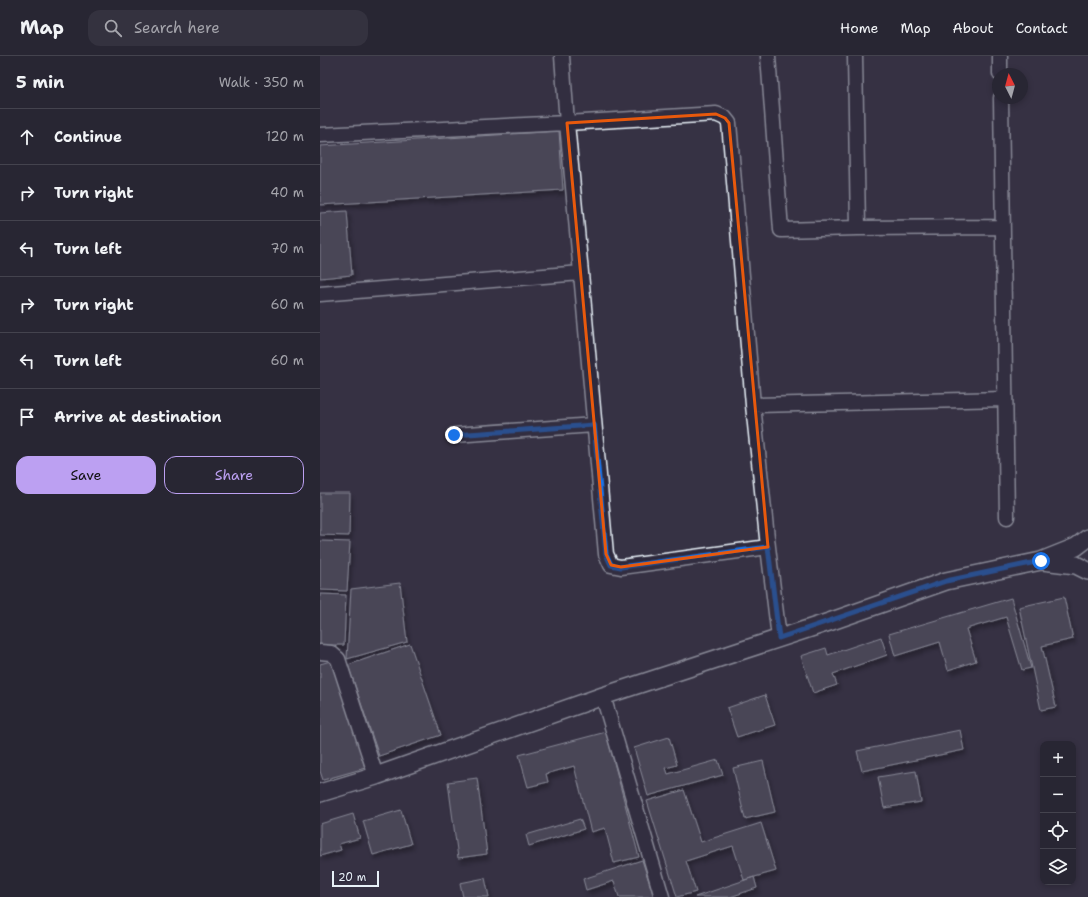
<!DOCTYPE html>
<meta charset="utf-8">
<style>
:root{--surface:#282633;--page:#34323f;--text:#f1f3f6;--muted:#a5a5ac;--line:#44434e;--accent:#bca0f2}
body{margin:0;font-family:"Shantell Sans",sans-serif;background:var(--page);color:var(--text)}
.controls{position:absolute;right:12px;bottom:12px;display:grid;overflow:hidden;border-radius:8px;box-shadow:0 2px 6px #0003}
.controls button{width:36px;height:36px;display:grid;place-items:center;padding:0;border:0;border-bottom:1px solid var(--line);background:var(--surface);color:var(--text);font:20px sans-serif}
.compass{position:absolute;left:672px;top:12px;width:36px;height:36px;border-radius:50%;background:var(--surface);box-shadow:0 2px 6px #0003;rotate:354deg}
.scale{position:absolute;left:12px;bottom:10px;width:47px;box-sizing:border-box;padding-left:4px;border:2px solid #e8f1f8;border-top:0;font-size:11px;line-height:14px;white-space:nowrap;color:#e8f1f8;-webkit-text-stroke:3px #2f2a3d;paint-order:stroke}
.stop{position:absolute;width:12px;height:12px;margin:-9px;border:3px solid #1a73e8;border-radius:50%;background:#fff}
.stop.end{background:#1a73e8;border-color:#fff;box-shadow:0 1px 4px #0008}
.list{margin:0;padding:0;list-style:none}
h2{display:flex;justify-content:space-between;align-items:center;height:52px;margin:0;padding:0 16px;font-size:17px}
h2 small{font-size:13px;font-weight:400;color:var(--muted)}
.list li{display:grid;grid-template-columns:26px 1fr auto;gap:12px;align-items:center;box-sizing:border-box;height:56px;padding:0 16px;border-top:1px solid var(--line)}
.list b{display:block;font-size:15px;white-space:nowrap}
.list em{font-size:13px;font-style:normal;color:var(--muted)}
.actions{display:flex;gap:8px;padding:12px 16px}
.actions a{flex:1;padding:9px 0;border:1px solid var(--accent);border-radius:12px;text-align:center;font-size:14px;color:var(--accent)}
.actions .main{background:var(--accent);color:#111}
.icon{flex:none;width:22px;height:22px;fill:none;stroke:currentColor;stroke-width:2;stroke-linecap:round;stroke-linejoin:round}
.map{position:relative;flex:none;width:768px;height:841px;overflow:hidden}
header{display:flex;align-items:center;gap:24px;box-sizing:border-box;height:56px;padding:0 20px;background:var(--surface);border-bottom:1px solid var(--line)}
header strong{font-size:19px}
nav{display:flex;gap:22px;margin-inline-start:auto;font-size:14px}
.search{width:280px;height:36px;background:var(--page);display:flex;align-items:center;gap:10px;box-sizing:border-box;padding:0 14px;border-radius:12px;color:var(--muted);font-size:15px}
main{display:flex}
aside{flex:1;background:var(--surface)}
.map>svg:first-child{display:block}
.building{fill:#605e6e;stroke:#e8f1f8;filter:url(#shadow)}
.lines{fill:none;stroke-linecap:round;stroke-linejoin:round}
.minor-casing{stroke:#e8f1f8;stroke-width:17}
.tertiary-casing{stroke:#e8f1f8;stroke-width:20}
.minor{stroke:#2f2a3d;stroke-width:14}
.tertiary{stroke:#2f2a3d;stroke-width:17}
.route{stroke:#1a73e8;stroke-width:5}
.marked{fill:none;stroke:#e8590c;stroke-width:3;stroke-linejoin:round}
</style>
<header>
<strong>Map</strong>
<div class="search"><svg class="icon" aria-label="search" viewBox="0 0 24 24"><circle cx="10" cy="10" r="6"/><path d="M15 15l6 6"/></svg>Search here</div>
<nav><a>Home</a><a>Map</a><a>About</a><a>Contact</a></nav>
</header>
<main>
<aside>
<h2>5 min<small>Walk · 350 m</small></h2>
<ul class="list">
<li><svg class="icon" aria-label="ahead" viewBox="0 0 24 24"><path d="M12 20V5M6 11l6-6 6 6"/></svg><div><b>Continue</b></div><em>120 m</em></li>
<li><svg class="icon" aria-label="right" viewBox="0 0 24 24"><path d="M7 20v-9h11M14 6l5 5-5 5"/></svg><div><b>Turn right</b></div><em>40 m</em></li>
<li><svg class="icon" aria-label="left" viewBox="0 0 24 24"><path d="M17 20v-9H6M10 6l-5 5 5 5"/></svg><div><b>Turn left</b></div><em>70 m</em></li>
<li><svg class="icon" aria-label="right" viewBox="0 0 24 24"><path d="M7 20v-9h11M14 6l5 5-5 5"/></svg><div><b>Turn right</b></div><em>60 m</em></li>
<li><svg class="icon" aria-label="left" viewBox="0 0 24 24"><path d="M17 20v-9H6M10 6l-5 5 5 5"/></svg><div><b>Turn left</b></div><em>60 m</em></li>
<li><svg class="icon" aria-label="arrive" viewBox="0 0 24 24"><path d="M6 21V4h12l-3 4 3 4H6"/></svg><div><b>Arrive at destination</b></div></li>
</ul>
<div class="actions"><a class="main">Save</a><a>Share</a></div>
</aside>
<div class="map">
<svg width="768" height="841" viewBox="0 0 768 841">
<defs>
<filter id="shadow"><feDropShadow dx="2.5" dy="4.5" stdDeviation="2" flood-color="#0009"/></filter>
</defs>
<rect width="100%" height="100%" fill="#363244"/>
<filter id="ink" filterUnits="userSpaceOnUse"><feTurbulence type="fractalNoise" baseFrequency=".025" numOctaves="2"/><feDisplacementMap in="SourceGraphic" scale="8" xChannelSelector="R" yChannelSelector="G"/><feConvolveMatrix kernelMatrix="1 2 1 2 8 2 1 2 1" color-interpolation-filters="sRGB"/></filter>
<g filter="url(#ink)">
<!-- building -->
<path class="building" d="M 239,75 L 243,134 L 0,149 L 0,90 Z
M 27,155 L 32,219 L 0,222 L 0,157 Z
M 0,437 L 30,437 L 29,480 L 0,479 Z
M 0,485 L 30,486 L 27,535 L 0,534 Z
M 80,527 L 87,586 L 27,603 L 31,533 Z
M 0,538 L 26,539 L 24,589 L 0,589 Z
M 744,541 L 753,583 L 722,590 L 736,651 L 721,654 L 699,551 Z
M 691,542 L 711,612 L 702,614 L 686,561 L 646,573 L 656,605 L 628,614 L 620,586 L 575,600 L 569,578 Z
M 561,581 L 567,599 L 513,618 L 517,629 L 493,637 L 481,600 L 506,592 L 508,599 Z
M 90,588 L 121,679 L 59,700 L 28,609 Z
M 14,604 L 45,712 L 3,724 L 0,715 L 0,608 Z
M 445,639 L 455,669 L 417,681 L 407,652 Z
M 640,674 L 644,694 L 542,715 L 537,695 Z
M 286,676 L 319,801 L 294,807 L 285,772 L 271,776 L 254,710 L 226,718 L 228,726 L 208,731 L 199,699 Z
M 349,681 L 357,709 L 346,712 L 348,718 L 398,704 L 403,719 L 328,740 L 314,692 Z
M 443,705 L 455,756 L 425,763 L 413,712 Z
M 596,715 L 601,746 L 564,752 L 558,721 Z
M 157,722 L 167,798 L 138,802 L 128,726 Z
M 364,734 L 381,786 L 441,767 L 456,815 L 424,824 L 413,790 L 366,805 L 376,836 L 357,841 L 327,745 Z
M 81,754 L 91,788 L 53,799 L 43,765 Z
M 33,758 L 40,782 L 19,788 L 21,794 L 0,800 L 0,768 Z
M 260,763 L 264,773 L 209,790 L 206,779 Z
M 322,804 L 334,841 L 299,841 L 294,825 L 266,834 L 263,823 Z
M 434,821 L 437,832 L 410,841 L 375,841 Z
M 165,822 L 169,841 L 143,841 L 140,827 Z"/>
<g class="lines">
<defs>
<path id="minor" d="M 242,0 L 247,67 L 261,217 L 286,498 L 291,509 L 301,511 L 448,491
M 448,0 L 461,174 L 538,172 L 535,0
M 680,0 L 680,18
M 681,42 L 687,461
M 0,79 L 247,67 L 396,58 L 405,62 L 409,67 L 433,349
M 538,172 L 682,171
M 0,238 L 261,217
M 134,379 L 274,369
M 459,582 L 448,491 L 433,349 L 685,343
M 0,596 L 11,597 L 18,603 L 56,720
M 283,640 L 342,841"/>
<path id="tertiary" d="M 723,505 L 756,509 L 768,515
M 0,737 L 56,720 L 283,640 L 509,566 L 626,525 L 721,505 L 756,491 L 768,482"/>
</defs>
<!-- minor casing -->
<use href="#minor" class="minor-casing"/>
<!-- tertiary casing -->
<use href="#tertiary" class="tertiary-casing"/>
<!-- minor -->
<use href="#minor" class="minor"/>
<!-- tertiary -->
<use href="#tertiary" class="tertiary"/>
</g>
</g>
<g class="lines" filter="url(#ink)">
<!-- route -->
<path class="route" d="M 134,379 L 274,369 L 286,498 L 291,509 L 301,511 L 448,491 L 459,582 L 626,525 L 721,505"/>
</g>
<!-- marked area -->
<path d="M0 0H768V841H0ZM 396,58 L 405,62 L 409,67 L 448,491 L 301,511 L 291,509 L 286,498 L 247,67 Z" fill="#363244" fill-opacity=".55" fill-rule="evenodd"/>
<path class="marked" d="M 396,58 L 405,62 L 409,67 L 448,491 L 301,511 L 291,509 L 286,498 L 247,67 Z"/>
</svg>
<div class="controls">
<button>+</button>
<button>−</button>
<button><svg class="icon" aria-label="locate" viewBox="0 0 24 24"><circle cx="12" cy="12" r="6"/><path d="M12 2v4M12 18v4M2 12h4M18 12h4"/></svg></button>
<button><svg class="icon" aria-label="layers" viewBox="0 0 24 24"><path d="M12 4l9 5-9 5-9-5zM3 14l9 5 9-5"/></svg></button>
</div>
<svg class="compass" viewBox="-18 -18 36 36"><path d="M0-13l5 13h-10z" fill="#e53935"/><path d="M0 13l5-13h-10z" fill="#a5a5ac"/></svg>
<div class="scale">20 m</div>
<div class="stop" style="left:721px;top:505px"></div>
<div class="stop end" style="left:134px;top:379px"></div>
</div>
</main>
